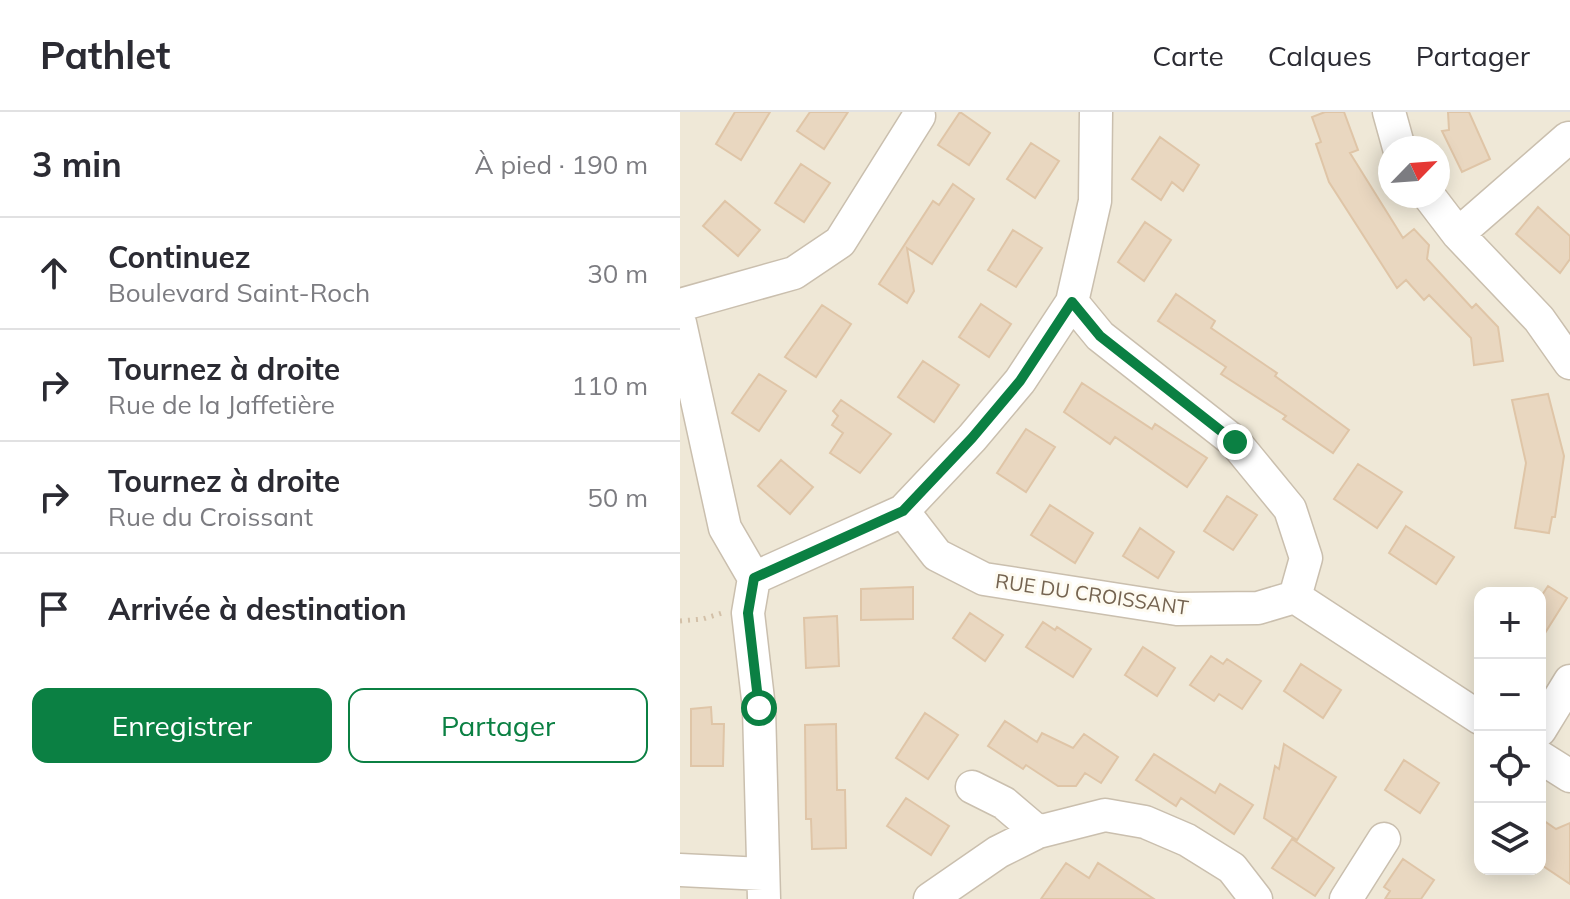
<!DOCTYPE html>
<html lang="fr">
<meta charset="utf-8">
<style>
:root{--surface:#fff;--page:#f7f7f7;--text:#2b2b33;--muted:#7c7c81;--line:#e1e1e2;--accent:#0b8043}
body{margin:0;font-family:Mulish,sans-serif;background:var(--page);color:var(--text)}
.controls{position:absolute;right:24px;bottom:24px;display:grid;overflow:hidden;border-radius:16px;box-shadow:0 4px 20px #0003}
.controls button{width:72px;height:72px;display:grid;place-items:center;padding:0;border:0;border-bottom:2px solid var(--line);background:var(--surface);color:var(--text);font:40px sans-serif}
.compass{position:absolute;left:698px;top:24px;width:72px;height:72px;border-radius:50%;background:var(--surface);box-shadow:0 4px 20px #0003;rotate:65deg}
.stop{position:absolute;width:24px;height:24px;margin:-18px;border:6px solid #0b8043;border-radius:50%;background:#fff}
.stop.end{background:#0b8043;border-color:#fff;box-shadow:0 2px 8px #0008}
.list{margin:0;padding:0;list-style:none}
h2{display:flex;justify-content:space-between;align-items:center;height:104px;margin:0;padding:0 32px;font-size:34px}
h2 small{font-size:26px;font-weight:400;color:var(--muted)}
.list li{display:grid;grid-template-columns:52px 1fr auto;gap:24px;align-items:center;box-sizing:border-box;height:112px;padding:0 32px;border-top:2px solid var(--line)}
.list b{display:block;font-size:30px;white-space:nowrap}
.list p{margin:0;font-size:26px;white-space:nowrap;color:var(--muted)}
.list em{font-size:26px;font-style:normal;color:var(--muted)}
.actions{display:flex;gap:16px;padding:24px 32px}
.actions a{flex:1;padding:18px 0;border:2px solid var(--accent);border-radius:16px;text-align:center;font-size:28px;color:var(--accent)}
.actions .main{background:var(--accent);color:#fff}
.icon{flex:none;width:44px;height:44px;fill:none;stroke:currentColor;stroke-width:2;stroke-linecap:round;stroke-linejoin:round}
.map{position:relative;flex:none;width:890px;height:787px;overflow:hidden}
header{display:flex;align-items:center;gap:48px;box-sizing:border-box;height:112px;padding:0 40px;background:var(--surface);border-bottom:2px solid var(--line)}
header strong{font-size:38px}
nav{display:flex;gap:44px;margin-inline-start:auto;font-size:28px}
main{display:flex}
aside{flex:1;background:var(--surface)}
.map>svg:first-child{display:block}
.residential{fill:#efe8d7;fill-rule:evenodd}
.building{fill:#e9d7c0;stroke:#dfc5a7;stroke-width:2}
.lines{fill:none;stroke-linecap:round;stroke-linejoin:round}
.minor-casing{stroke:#cabfae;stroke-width:35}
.path{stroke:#d3c0a8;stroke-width:5;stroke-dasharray:2 6;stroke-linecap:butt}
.minor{stroke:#fff;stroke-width:32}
.route{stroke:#0b8043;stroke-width:10}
.labels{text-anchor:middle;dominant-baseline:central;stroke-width:6;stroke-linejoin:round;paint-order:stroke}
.street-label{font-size:20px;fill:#746350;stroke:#fefbf1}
</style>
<header>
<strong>Pathlet</strong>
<nav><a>Carte</a><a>Calques</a><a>Partager</a></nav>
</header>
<main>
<aside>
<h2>3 min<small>À pied · 190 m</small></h2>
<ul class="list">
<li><svg class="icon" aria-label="ahead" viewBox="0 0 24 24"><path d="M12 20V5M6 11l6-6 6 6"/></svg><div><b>Continuez</b><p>Boulevard Saint-Roch</p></div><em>30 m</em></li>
<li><svg class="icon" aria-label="right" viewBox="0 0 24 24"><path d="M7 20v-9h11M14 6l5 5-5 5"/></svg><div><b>Tournez à droite</b><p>Rue de la Jaffetière</p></div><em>110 m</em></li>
<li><svg class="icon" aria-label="right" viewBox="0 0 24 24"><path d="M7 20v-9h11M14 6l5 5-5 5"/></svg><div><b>Tournez à droite</b><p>Rue du Croissant</p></div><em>50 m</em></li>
<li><svg class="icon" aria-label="arrive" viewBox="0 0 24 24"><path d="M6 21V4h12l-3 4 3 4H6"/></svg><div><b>Arrivée à destination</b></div></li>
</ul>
<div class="actions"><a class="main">Enregistrer</a><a>Partager</a></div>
</aside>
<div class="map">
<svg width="890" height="787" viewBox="0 0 890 787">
<rect width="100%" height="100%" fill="#fbf7eb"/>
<!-- residential -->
<path class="residential" d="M 0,0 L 890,0 L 890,787 L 0,787 ZM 710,36 L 758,36 L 758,84 L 710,84 ZM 800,481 L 860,481 L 860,757 L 800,757 Z"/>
<!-- building -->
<path class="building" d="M 55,0 L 90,0 L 61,48 L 36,32 Z
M 130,0 L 168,0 L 144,37 L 117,19 Z
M 280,0 L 310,21 L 289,53 L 258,33 Z
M 645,0 L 664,0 L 678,38 L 670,41 L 723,126 L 734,117 L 749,133 L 747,147 L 792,196 L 796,192 L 818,215 L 823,249 L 794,253 L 791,226 L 749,183 L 744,188 L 726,168 L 717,176 L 649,70 L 636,32 L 641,30 L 632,5 Z
M 768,0 L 789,0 L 810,47 L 782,60 L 762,19 L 769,18 Z
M 480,25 L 519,53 L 503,79 L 492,70 L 481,88 L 452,67 Z
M 351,31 L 379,49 L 355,86 L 327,67 Z
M 121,52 L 150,71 L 124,110 L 95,91 Z
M 273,72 L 294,87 L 252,152 L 227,136 L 234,179 L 227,191 L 199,172 L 253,89 L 259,93 Z
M 45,89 L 80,118 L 58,144 L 23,114 Z
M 858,95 L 890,124 L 890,147 L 880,161 L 836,122 Z
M 465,110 L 491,128 L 464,169 L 438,150 Z
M 333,118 L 362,136 L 336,175 L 308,158 Z
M 496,182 L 535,209 L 531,216 L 597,261 L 595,264 L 669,318 L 653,341 L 603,307 L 606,304 L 541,262 L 546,255 L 478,209 Z
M 301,192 L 331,212 L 309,245 L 279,225 Z
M 142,193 L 171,212 L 136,265 L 105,245 Z
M 243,249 L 279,273 L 254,310 L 218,285 Z
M 79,262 L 106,279 L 79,319 L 52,301 Z
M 402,271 L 472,317 L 475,312 L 527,346 L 507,375 L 435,325 L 430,332 L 384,300 Z
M 868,282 L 884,344 L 875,405 L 872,405 L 869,421 L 835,416 L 846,351 L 832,288 Z
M 161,288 L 211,322 L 180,361 L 150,341 L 163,321 L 152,313 L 158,304 L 153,299 Z
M 346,317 L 375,335 L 346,380 L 317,361 Z
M 101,348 L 133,375 L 110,402 L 78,374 Z
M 678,352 L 722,380 L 697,416 L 654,387 Z
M 547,384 L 577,403 L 553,438 L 524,419 Z
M 370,393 L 413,421 L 395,451 L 351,423 Z
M 726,414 L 774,445 L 756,472 L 709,441 Z
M 460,416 L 494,440 L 478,466 L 443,444 Z
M 868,474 L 887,486 L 860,529 L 860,486 Z
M 233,475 L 233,507 L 181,508 L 181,477 Z
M 290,501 L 323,523 L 305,549 L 273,526 Z
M 157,504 L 159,554 L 126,556 L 124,506 Z
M 363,510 L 375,518 L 377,515 L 411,537 L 393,565 L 346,535 Z
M 463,535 L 495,556 L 477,584 L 445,563 Z
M 531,544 L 543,552 L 547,547 L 581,569 L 562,597 L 539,582 L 534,589 L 510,573 Z
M 621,552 L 661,578 L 643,606 L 604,579 Z
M 31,595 L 32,612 L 44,612 L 43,654 L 11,654 L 11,597 Z
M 245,601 L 278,623 L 248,667 L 216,646 Z
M 325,609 L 357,630 L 362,621 L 393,636 L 404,622 L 438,645 L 421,671 L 405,661 L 396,674 L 378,674 L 346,653 L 343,657 L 308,634 Z
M 156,612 L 157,678 L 165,678 L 166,736 L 132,737 L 131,707 L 126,707 L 125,613 Z
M 604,632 L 656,665 L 617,728 L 584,706 L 595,654 L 599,657 Z
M 474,642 L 535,681 L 540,672 L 573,693 L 554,722 L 501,686 L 496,694 L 456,668 Z
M 724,648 L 759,671 L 740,701 L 705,678 Z
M 226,686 L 269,714 L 251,743 L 207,714 Z
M 860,706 L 876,717 L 890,711 L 890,772 L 860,752 Z
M 612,727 L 654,756 L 635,784 L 592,756 Z
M 723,747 L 754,768 L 741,787 L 705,787 L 710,779 L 704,775 Z
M 386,751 L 409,766 L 418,751 L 474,787 L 361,787 Z"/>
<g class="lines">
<defs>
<path id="minor" d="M 709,0 L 719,36
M 749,84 L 778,122 L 859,207 L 890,251
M 778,122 L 888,26 L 890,27
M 392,190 L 420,224 L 555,330 L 610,397 L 626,446 L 615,485
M 0,193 L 114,161 L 160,130 L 239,4
M 0,211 L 45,416 L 74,466 L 68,501 L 79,596 L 84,787
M 223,399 L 257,443 L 304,467 L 497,497 L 578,496 L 615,485
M 74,466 L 223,399 L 292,326 L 340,269 L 392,190 L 415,89 L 416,0
M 615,485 L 800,606
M 860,618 L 890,569
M 860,645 L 890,664
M 292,675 L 324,691 L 358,720
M 0,758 L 83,762
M 250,787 L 318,740 L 358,720 L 425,703 L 465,710 L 507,728 L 552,756 L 576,787
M 666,787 L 704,727"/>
</defs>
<!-- minor casing -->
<use href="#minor" class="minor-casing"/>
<!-- path -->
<path class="path" d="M 0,509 L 23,507 L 42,501"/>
<!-- minor -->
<use href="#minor" class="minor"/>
</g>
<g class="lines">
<!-- route -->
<path class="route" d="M 79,596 L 68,501 L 74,466 L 223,399 L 292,326 L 340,269 L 392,190 L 420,224 L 555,330"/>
</g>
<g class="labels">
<!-- street labels -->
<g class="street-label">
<text transform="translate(412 482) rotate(8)">RUE DU CROISSANT</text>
</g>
</g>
</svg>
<div class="controls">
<button>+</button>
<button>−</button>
<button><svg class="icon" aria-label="locate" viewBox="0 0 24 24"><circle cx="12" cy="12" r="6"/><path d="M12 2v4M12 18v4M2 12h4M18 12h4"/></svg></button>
<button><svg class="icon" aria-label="layers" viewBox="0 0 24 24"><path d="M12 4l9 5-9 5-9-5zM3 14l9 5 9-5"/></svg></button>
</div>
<svg class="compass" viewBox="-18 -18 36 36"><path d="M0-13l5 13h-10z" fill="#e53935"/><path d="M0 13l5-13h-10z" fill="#7c7c81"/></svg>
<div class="stop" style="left:79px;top:596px"></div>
<div class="stop end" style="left:555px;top:330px"></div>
</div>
</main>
